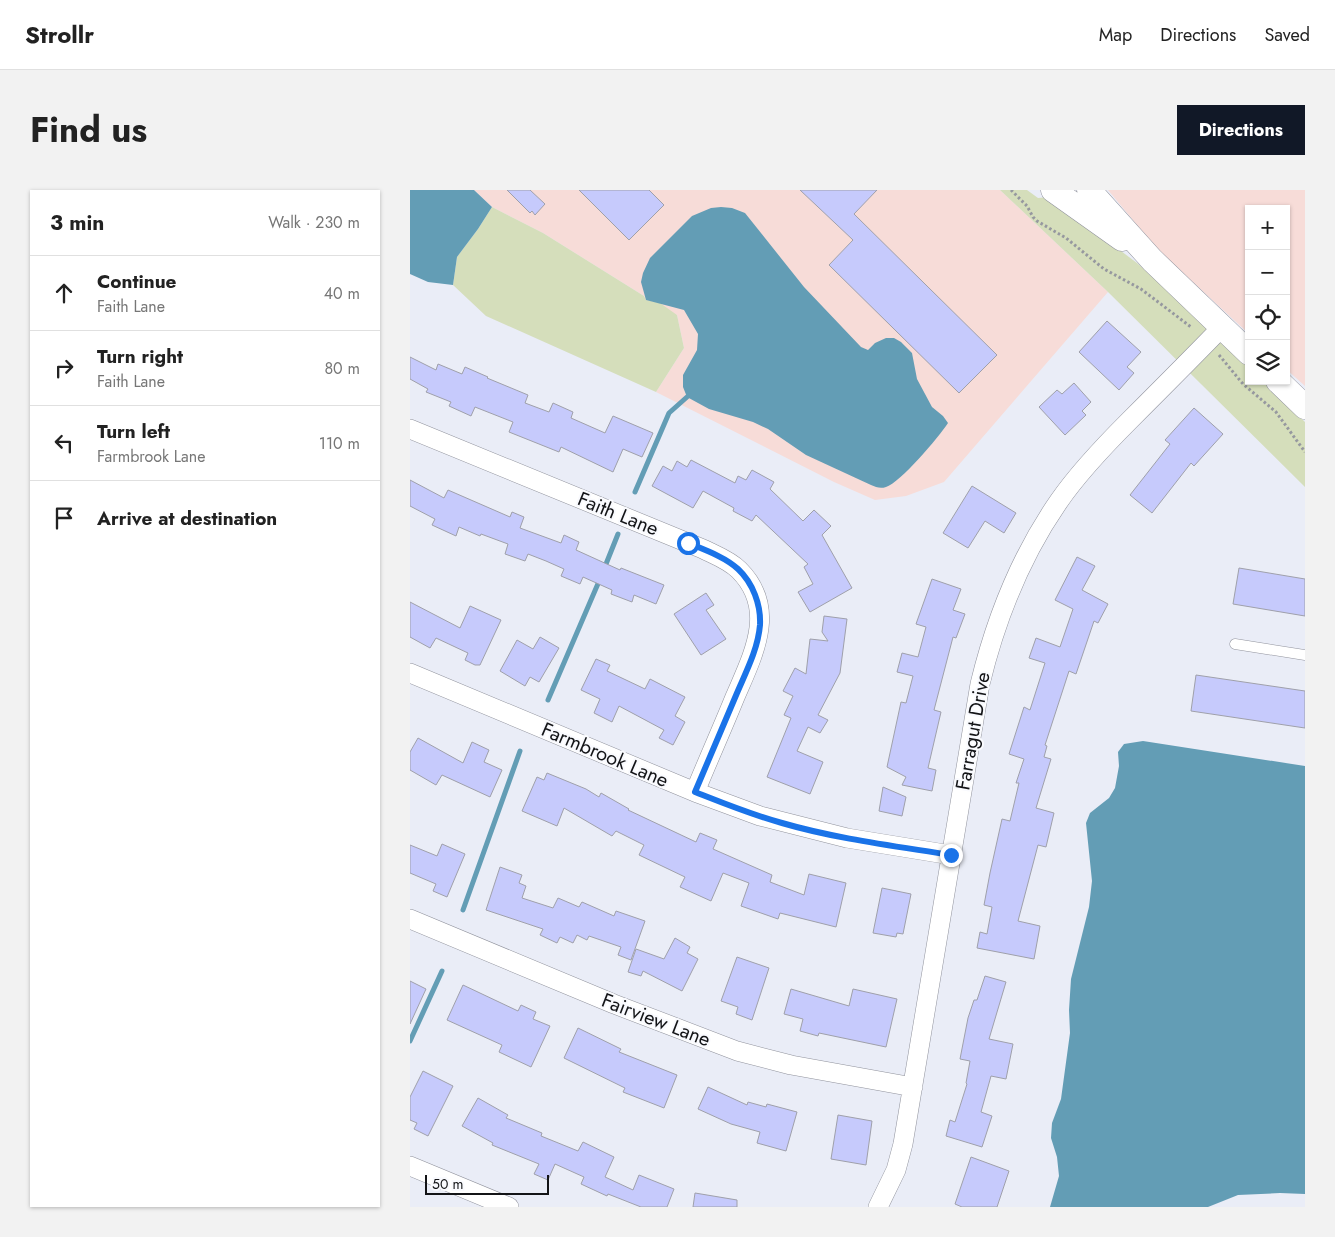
<!DOCTYPE html>
<meta charset="utf-8">
<style>
:root{--surface:#fff;--page:#f2f2f2;--text:#222;--muted:#767676;--line:#e0e0e0;--accent:#111827}
body{margin:0;font-family:Jost,sans-serif;background:var(--page);color:var(--text)}
.controls{position:absolute;right:15px;top:15px;display:grid;overflow:hidden;border-radius:0px;box-shadow:0 1px 4px #0004}
.controls button{width:45px;height:45px;display:grid;place-items:center;padding:0;border:0;border-bottom:1px solid var(--line);background:var(--surface);color:var(--text);font:25px sans-serif}
.scale{position:absolute;left:15px;bottom:12px;width:124px;box-sizing:border-box;padding-left:5px;border:2px solid #131417;border-top:0;font-size:14px;line-height:18px;white-space:nowrap;color:#131417;-webkit-text-stroke:4px #f9fafe;paint-order:stroke}
.stop{position:absolute;width:15px;height:15px;margin:-11px;border:4px solid #1a73e8;border-radius:50%;background:#fff}
.stop.end{background:#1a73e8;border-color:#fff;box-shadow:0 1px 5px #0008}
.list{margin:0;padding:0;list-style:none}
h2{display:flex;justify-content:space-between;align-items:center;height:65px;margin:0;padding:0 20px;font-size:21px}
h2 small{font-size:16px;font-weight:400;color:var(--muted)}
.list li{display:grid;grid-template-columns:32px 1fr auto;gap:15px;align-items:center;box-sizing:border-box;height:75px;padding:0 20px;border-top:1px solid var(--line)}
.list b{display:block;font-size:19px;white-space:nowrap}
.list p{margin:0;font-size:16px;white-space:nowrap;color:var(--muted)}
.list em{font-size:16px;font-style:normal;color:var(--muted)}
.icon{flex:none;width:28px;height:28px;fill:none;stroke:currentColor;stroke-width:2;stroke-linecap:round;stroke-linejoin:round}
.map{position:relative;flex:none;width:895px;height:1017px;overflow:hidden;border-radius:0px}
header{display:flex;align-items:center;gap:30px;box-sizing:border-box;height:70px;padding:0 25px;background:var(--surface);border-bottom:1px solid var(--line)}
header strong{font-size:24px}
nav{display:flex;gap:28px;margin-inline-start:auto;font-size:18px}
.intro{display:flex;align-items:center;justify-content:space-between;box-sizing:border-box;height:120px;padding:0 30px}
h1{margin:0;font-size:35px}
.button{padding:12px 22px;border-radius:0px;background:var(--accent);color:#fff;font-size:18px;font-weight:700}
main{display:flex;gap:30px;padding:0 30px}
aside{flex:1;background:var(--surface);border-radius:0px;box-shadow:0 1px 4px #0004}
.map>svg:first-child{display:block}
.commercial{fill:#f7dcd8}
.green{fill:#d5debb}
.water{fill:#639db5}
.lines{fill:none;stroke-linecap:round;stroke-linejoin:round}
.stream{stroke:#639db5;stroke-width:5}
.building{fill:#c6cafc;stroke:#9fa0aa}
.service-casing{stroke:#91939d;stroke-width:11}
.minor-casing{stroke:#91939d;stroke-width:20}
.tertiary-casing{stroke:#91939d;stroke-width:25}
.path{stroke:#96989f;stroke-width:3;stroke-dasharray:2.5 2.5;stroke-linecap:butt}
.service{stroke:#fff;stroke-width:10}
.minor{stroke:#fff;stroke-width:19}
.tertiary{stroke:#fff;stroke-width:24}
.route{stroke:#1a73e8;stroke-width:6}
.labels{text-anchor:middle;dominant-baseline:central;stroke-width:4;stroke-linejoin:round;paint-order:stroke}
.street-label{font-size:20px;fill:#131417;stroke:#f9fafe}
</style>
<header>
<strong>Strollr</strong>
<nav><a>Map</a><a>Directions</a><a>Saved</a></nav>
</header>
<div class="intro"><h1>Find us</h1><a class="button">Directions</a></div>
<main>
<aside>
<h2>3 min<small>Walk · 230 m</small></h2>
<ul class="list">
<li><svg class="icon" aria-label="ahead" viewBox="0 0 24 24"><path d="M12 20V5M6 11l6-6 6 6"/></svg><div><b>Continue</b><p>Faith Lane</p></div><em>40 m</em></li>
<li><svg class="icon" aria-label="right" viewBox="0 0 24 24"><path d="M7 20v-9h11M14 6l5 5-5 5"/></svg><div><b>Turn right</b><p>Faith Lane</p></div><em>80 m</em></li>
<li><svg class="icon" aria-label="left" viewBox="0 0 24 24"><path d="M17 20v-9H6M10 6l-5 5 5 5"/></svg><div><b>Turn left</b><p>Farmbrook Lane</p></div><em>110 m</em></li>
<li><svg class="icon" aria-label="arrive" viewBox="0 0 24 24"><path d="M6 21V4h12l-3 4 3 4H6"/></svg><div><b>Arrive at destination</b></div></li>
</ul>
</aside>
<div class="map">
<svg width="895" height="1017" viewBox="0 0 895 1017">
<rect width="100%" height="100%" fill="#eaedf7"/>
<!-- commercial -->
<path class="commercial" d="M 64,0 L 590,0 L 698,102 L 534,292 L 496,306 L 465,310 L 424,292 L 246,202 L 274,158 L 267,125 L 236,110 L 234,106 L 133,43 L 82,17 Z
M 698,0 L 895,0 L 895,196 L 876,179 L 876,19 L 839,19 L 839,144 L 746,58 Z"/>
<!-- green -->
<path class="green" d="M 590,0 L 617,0 L 628,8 L 639,7 L 727,73 L 765,106 L 839,177 L 839,191 L 853,191 L 895,232 L 895,297 L 698,102 Z
M 82,17 L 133,43 L 234,106 L 236,110 L 250,113 L 267,125 L 274,158 L 246,202 L 76,126 L 43,95 L 47,67 L 68,39 Z"/>
<!-- water -->
<path class="water" d="M 0,0 L 64,0 L 82,17 L 68,39 L 47,67 L 43,95 L 18,92 L 0,84 Z
M 311,17 L 322,18 L 335,23 L 394,97 L 451,157 L 458,160 L 465,153 L 476,148 L 484,148 L 491,152 L 502,163 L 507,189 L 522,217 L 533,226 L 538,233 C 529,247 490,293 476,297 C 470,299 466,297 461,295 L 396,265 L 358,239 L 343,232 L 299,219 L 277,207 L 273,197 L 273,185 L 287,160 L 288,144 L 274,120 L 236,110 L 231,92 L 233,83 L 240,68 L 282,26 L 301,18 Z
M 733,551 L 895,576 L 895,1004 L 870,1003 L 828,1005 L 798,1017 L 640,1017 L 649,986 L 647,967 L 641,948 L 642,933 L 651,909 L 660,843 L 659,820 L 661,789 L 679,717 L 682,691 L 676,633 L 680,623 L 699,608 L 705,598 L 709,576 L 708,562 L 714,554 Z"/>
<g class="lines">
<!-- stream -->
<path class="stream" d="M 225,302 L 259,223 L 277,207
M 194,379 L 208,344
M 138,510 L 190,389
M 53,720 L 110,561
M 0,851 L 32,781"/>
</g>
<!-- building -->
<path class="building" d="M 97,0 L 120,0 L 135,14 L 125,25 L 122,21 L 120,23 Z
M 169,0 L 239,0 L 254,15 L 219,50 Z
M 390,0 L 467,0 L 444,24 L 587,165 L 549,203 L 419,75 L 443,50 Z
M 697,131 L 731,162 L 717,177 L 724,183 L 709,200 L 669,162 Z
M 0,167 L 26,180 L 28,174 L 52,184 L 55,177 L 78,187 L 77,188 L 118,205 L 115,213 L 139,222 L 143,213 L 163,222 L 161,228 L 195,243 L 203,226 L 243,243 L 232,267 L 213,259 L 203,282 L 151,257 L 149,262 L 99,242 L 103,232 L 65,217 L 61,226 L 39,216 L 41,212 L 16,202 L 18,199 L 0,189 Z
M 664,193 L 681,212 L 672,221 L 676,225 L 655,245 L 629,217 L 647,200 L 652,204 Z
M 784,218 L 813,244 L 784,276 L 781,273 L 742,323 L 720,305 L 760,254 L 755,250 Z
M 281,270 L 325,293 L 328,286 L 336,290 L 342,280 L 364,292 L 360,299 L 393,331 L 404,320 L 421,336 L 412,345 L 442,398 L 400,422 L 388,402 L 403,394 L 394,377 L 398,374 L 346,325 L 342,331 L 323,321 L 324,318 L 293,301 L 283,318 L 242,296 L 253,276 L 262,281 L 267,271 L 277,277 Z
M 0,290 L 34,308 L 38,300 L 100,327 L 102,322 L 114,327 L 110,338 L 151,353 L 154,345 L 169,352 L 166,360 L 210,380 L 211,378 L 254,395 L 246,414 L 224,405 L 222,412 L 201,404 L 202,400 L 173,387 L 170,394 L 151,386 L 154,379 L 136,371 L 118,364 L 115,371 L 95,364 L 98,354 L 71,344 L 70,346 L 49,337 L 46,346 L 22,335 L 25,329 L 0,316 Z
M 562,296 L 606,323 L 594,343 L 575,331 L 558,358 L 533,343 Z
M 667,367 L 685,376 L 672,400 L 698,414 L 688,433 L 684,431 L 666,484 L 659,481 L 635,555 L 637,556 L 634,567 L 641,569 L 626,618 L 644,623 L 636,657 L 628,655 L 608,731 L 630,736 L 624,769 L 567,758 L 570,742 L 577,744 L 582,717 L 574,715 L 580,683 L 592,629 L 600,631 L 609,593 L 606,593 L 614,569 L 599,564 L 614,517 L 620,520 L 635,473 L 619,468 L 626,448 L 650,457 L 663,419 L 645,410 Z
M 829,378 L 895,389 L 895,426 L 823,414 Z
M 522,389 L 551,399 L 543,420 L 555,424 L 546,448 L 543,447 L 524,520 L 531,522 L 518,578 L 526,580 L 522,601 L 492,595 L 496,587 L 477,577 L 491,512 L 496,513 L 503,486 L 487,482 L 492,463 L 508,467 L 516,437 L 506,434 Z
M 296,403 L 304,415 L 296,420 L 316,449 L 291,465 L 264,424 Z
M 0,412 L 50,438 L 60,416 L 91,430 L 70,475 L 65,475 L 55,470 L 58,463 L 26,448 L 20,458 L 0,447 Z
M 414,426 L 437,429 L 430,483 L 408,525 L 418,530 L 410,543 L 398,537 L 387,561 L 413,572 L 400,604 L 357,587 L 381,528 L 374,525 L 383,506 L 373,501 L 385,478 L 396,484 L 400,449 L 418,451 L 412,442 Z
M 130,447 L 149,458 L 129,492 L 120,487 L 115,496 L 90,481 L 107,450 L 123,459 Z
M 186,469 L 200,475 L 197,481 L 235,499 L 240,489 L 275,507 L 265,526 L 275,532 L 263,555 L 249,548 L 254,540 L 209,516 L 202,532 L 184,523 L 190,509 L 171,500 Z
M 786,485 L 895,501 L 895,538 L 781,521 Z
M 8,548 L 53,573 L 62,552 L 79,560 L 74,572 L 92,580 L 80,607 L 32,585 L 26,595 L 0,580 L 0,562 Z
M 137,583 L 176,599 L 189,607 L 191,603 L 219,619 L 218,620 L 286,652 L 290,643 L 307,650 L 303,659 L 362,685 L 360,692 L 394,705 L 399,684 L 436,693 L 426,737 L 370,723 L 368,729 L 331,716 L 339,693 L 313,683 L 301,711 L 270,697 L 275,687 L 229,665 L 234,655 L 206,641 L 202,646 L 154,618 L 147,636 L 112,621 L 127,587 L 134,590 Z
M 473,597 L 496,607 L 492,626 L 469,621 Z
M 32,654 L 55,664 L 37,707 L 23,701 L 26,694 L 0,683 L 0,655 L 27,666 Z
M 90,677 L 112,685 L 109,693 L 116,696 L 112,708 L 143,718 L 148,708 L 169,717 L 172,712 L 204,726 L 206,721 L 235,731 L 221,770 L 208,765 L 211,757 L 179,746 L 177,750 L 167,745 L 163,753 L 150,747 L 147,753 L 130,745 L 133,739 L 76,720 Z
M 472,698 L 501,704 L 493,744 L 487,743 L 486,747 L 463,743 Z
M 265,748 L 280,757 L 277,763 L 288,769 L 272,801 L 233,781 L 231,786 L 218,782 L 226,759 L 254,769 Z
M 327,767 L 359,778 L 342,830 L 326,824 L 328,817 L 311,811 Z
M 575,786 L 596,792 L 579,849 L 603,854 L 596,889 L 581,886 L 571,922 L 582,926 L 572,957 L 536,946 L 540,930 L 545,932 L 557,894 L 556,893 L 560,871 L 550,869 L 558,828 L 564,810 L 567,810 Z
M 0,791 L 16,799 L 0,834 Z
M 53,795 L 108,821 L 111,815 L 126,822 L 123,829 L 140,836 L 121,877 L 89,862 L 92,855 L 37,830 Z
M 381,799 L 439,816 L 443,799 L 487,809 L 476,857 L 409,843 L 408,846 L 390,841 L 393,829 L 374,824 Z
M 168,838 L 211,859 L 209,862 L 267,885 L 254,918 L 213,902 L 215,898 L 154,868 Z
M 13,881 L 43,896 L 18,946 L 4,939 L 7,933 L 0,930 L 0,907 Z
M 298,897 L 337,915 L 338,912 L 356,917 L 357,914 L 387,922 L 376,961 L 347,953 L 350,942 L 321,934 L 288,919 Z
M 68,908 L 98,925 L 96,928 L 132,943 L 131,946 L 168,961 L 173,952 L 204,967 L 195,987 L 223,1000 L 229,985 L 264,999 L 257,1017 L 231,1017 L 198,1004 L 197,1006 L 171,994 L 174,987 L 145,974 L 138,990 L 124,984 L 129,974 L 82,955 L 83,953 L 52,936 Z
M 428,925 L 462,931 L 456,975 L 421,969 Z
M 561,967 L 599,981 L 587,1017 L 552,1017 L 545,1014 Z
M 285,1003 L 327,1010 L 327,1017 L 283,1017 Z"/>
<g class="lines">
<defs>
<path id="service" d="M 825,454 L 895,465"/>
<path id="minor" d="M 0,239 L 293,359 C 305,365 319,370 329,380 C 368,419 343,465 325,507 C 312,539 298,570 285,602
M 0,483 L 285,602 L 350,626 L 437,648 L 541,665
M 0,729 L 204,814 L 327,861 L 381,875 L 503,897
M 0,976 L 99,1017
M 468,1017 L 486,980 L 493,954 L 570,494 C 586,428 610,367 649,311 C 669,282 694,256 719,231 C 750,200 781,169 812,137"/>
<path id="tertiary" d="M 643,0 L 712,49
M 679,0 L 742,70 L 839,163
M 868,191 L 895,217"/>
</defs>
<!-- service casing -->
<use href="#service" class="service-casing"/>
<!-- minor casing -->
<use href="#minor" class="minor-casing"/>
<!-- tertiary casing -->
<use href="#tertiary" class="tertiary-casing"/>
<!-- path -->
<path class="path" d="M 601,0 L 617,16 L 623,27 L 627,31 L 656,48 L 694,79 L 731,99 L 781,137
M 809,165 L 833,194 L 866,222 L 895,262"/>
<!-- service -->
<use href="#service" class="service"/>
<!-- minor -->
<use href="#minor" class="minor"/>
<!-- tertiary -->
<use href="#tertiary" class="tertiary"/>
</g>
<g class="lines">
<!-- route -->
<path class="route" d="M 278,353 C 295,360 315,367 328,379 C 343,393 351,415 350,435 C 348,459 336,482 327,503 C 313,536 299,569 285,602 C 313,613 342,625 372,633 C 427,649 485,656 541,665"/>
</g>
<g class="labels">
<!-- street labels -->
<g class="street-label">
<text transform="translate(208 324) rotate(22)">Faith Lane</text>
<text transform="translate(563 541) rotate(-80)">Farragut Drive</text>
<text transform="translate(195 565) rotate(23)">Farmbrook Lane</text>
<text transform="translate(246 830) rotate(21)">Fairview Lane</text>
</g>
</g>
</svg>
<div class="controls">
<button>+</button>
<button>−</button>
<button><svg class="icon" aria-label="locate" viewBox="0 0 24 24"><circle cx="12" cy="12" r="6"/><path d="M12 2v4M12 18v4M2 12h4M18 12h4"/></svg></button>
<button><svg class="icon" aria-label="layers" viewBox="0 0 24 24"><path d="M12 4l9 5-9 5-9-5zM3 14l9 5 9-5"/></svg></button>
</div>
<div class="scale">50 m</div>
<div class="stop" style="left:278px;top:353px"></div>
<div class="stop end" style="left:541px;top:665px"></div>
</div>
</main>
